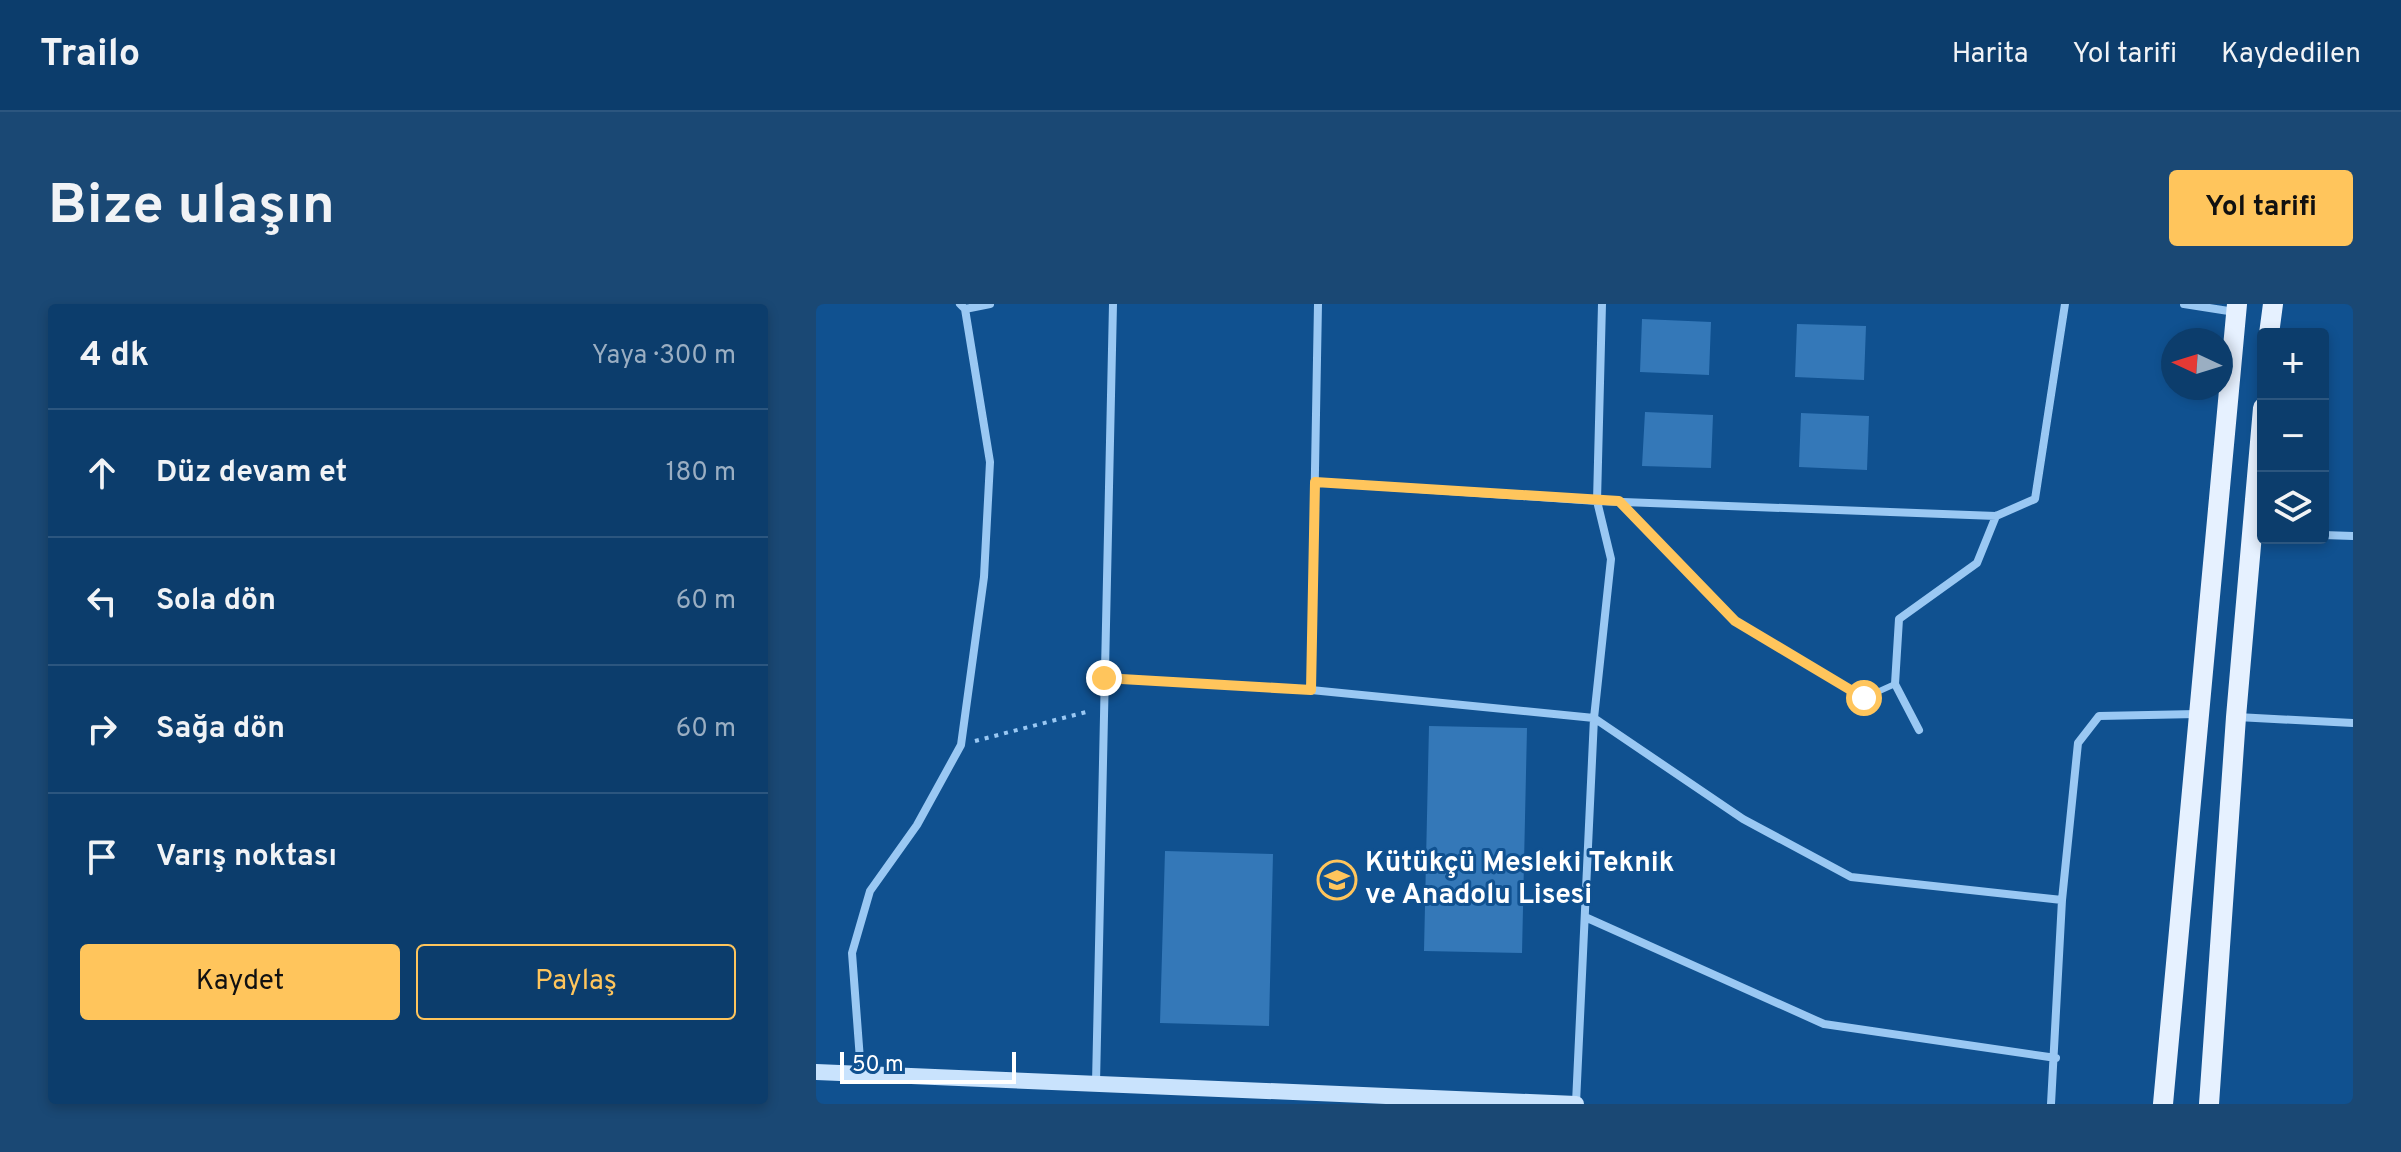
<!DOCTYPE html>
<html lang="tr">
<meta charset="utf-8">
<style>
:root{--surface:#0c3d6c;--page:#1a4874;--text:#f1f3f6;--muted:#9aaec2;--line:#2c567f;--accent:#ffc55c}
body{margin:0;font-family:Overpass,sans-serif;background:var(--page);color:var(--text)}
.controls{position:absolute;right:24px;top:24px;display:grid;overflow:hidden;border-radius:8px;box-shadow:0 4px 12px #0003}
.controls button{width:72px;height:72px;display:grid;place-items:center;padding:0;border:0;border-bottom:2px solid var(--line);background:var(--surface);color:var(--text);font:40px sans-serif}
.compass{position:absolute;left:1345px;top:24px;width:72px;height:72px;border-radius:50%;background:var(--surface);box-shadow:0 4px 12px #0003;rotate:274deg}
.scale{position:absolute;left:24px;bottom:20px;width:176px;box-sizing:border-box;padding-left:8px;border:4px solid #fff;border-top:0;font-size:22px;line-height:28px;white-space:nowrap;color:#fff;-webkit-text-stroke:6px #105190;paint-order:stroke}
.stop{position:absolute;width:24px;height:24px;margin:-18px;border:6px solid #ffc55c;border-radius:50%;background:#fff}
.stop.end{background:#ffc55c;border-color:#fff;box-shadow:0 2px 8px #0008}
.list{margin:0;padding:0;list-style:none}
h2{display:flex;justify-content:space-between;align-items:center;height:104px;margin:0;padding:0 32px;font-size:34px}
h2 small{font-size:26px;font-weight:400;color:var(--muted)}
.list li{display:grid;grid-template-columns:52px 1fr auto;gap:24px;align-items:center;box-sizing:border-box;height:128px;padding:0 32px;border-top:2px solid var(--line)}
.list b{display:block;font-size:30px;white-space:nowrap}
.list em{font-size:26px;font-style:normal;color:var(--muted)}
.actions{display:flex;gap:16px;padding:24px 32px}
.actions a{flex:1;padding:18px 0;border:2px solid var(--accent);border-radius:8px;text-align:center;font-size:28px;color:var(--accent)}
.actions .main{background:var(--accent);color:#111}
.icon{flex:none;width:44px;height:44px;fill:none;stroke:currentColor;stroke-width:2;stroke-linecap:round;stroke-linejoin:round}
.map{position:relative;flex:none;width:1537px;height:800px;overflow:hidden;border-radius:8px}
header{display:flex;align-items:center;gap:48px;box-sizing:border-box;height:112px;padding:0 40px;background:var(--surface);border-bottom:2px solid var(--line)}
header strong{font-size:38px}
nav{display:flex;gap:44px;margin-inline-start:auto;font-size:28px}
.intro{display:flex;align-items:center;justify-content:space-between;box-sizing:border-box;height:192px;padding:0 48px}
h1{margin:0;font-size:56px}
.button{padding:20px 36px;border-radius:8px;background:var(--accent);color:#111;font-size:28px;font-weight:700}
main{display:flex;gap:48px;padding:0 48px}
aside{flex:1;background:var(--surface);border-radius:8px;box-shadow:0 4px 12px #0003}
.map>svg:first-child{display:block}
.building{fill:#3478b8}
.lines{fill:none;stroke-linecap:round;stroke-linejoin:round}
.path{stroke:#9ac8f3;stroke-width:4;stroke-dasharray:4 6;stroke-linecap:butt}
.service{stroke:#9ac8f3;stroke-width:6}
.minor{stroke:#9ac8f3;stroke-width:8}
.secondary{stroke:#c9e3fd;stroke-width:16}
.primary{stroke:#e6f1ff;stroke-width:20}
.route{stroke:#ffc55c;stroke-width:10}
.labels{text-anchor:middle;dominant-baseline:central;stroke-width:6;stroke-linejoin:round;paint-order:stroke}
.poi-label{font-size:28px;font-weight:bold;fill:#fff;stroke:#105190;text-anchor:start}
</style>
<header>
<strong>Trailo</strong>
<nav><a>Harita</a><a>Yol tarifi</a><a>Kaydedilen</a></nav>
</header>
<div class="intro"><h1>Bize ulaşın</h1><a class="button">Yol tarifi</a></div>
<main>
<aside>
<h2>4 dk<small>Yaya · 300 m</small></h2>
<ul class="list">
<li><svg class="icon" aria-label="ahead" viewBox="0 0 24 24"><path d="M12 20V5M6 11l6-6 6 6"/></svg><div><b>Düz devam et</b></div><em>180 m</em></li>
<li><svg class="icon" aria-label="left" viewBox="0 0 24 24"><path d="M17 20v-9H6M10 6l-5 5 5 5"/></svg><div><b>Sola dön</b></div><em>60 m</em></li>
<li><svg class="icon" aria-label="right" viewBox="0 0 24 24"><path d="M7 20v-9h11M14 6l5 5-5 5"/></svg><div><b>Sağa dön</b></div><em>60 m</em></li>
<li><svg class="icon" aria-label="arrive" viewBox="0 0 24 24"><path d="M6 21V4h12l-3 4 3 4H6"/></svg><div><b>Varış noktası</b></div></li>
</ul>
<div class="actions"><a class="main">Kaydet</a><a>Paylaş</a></div>
</aside>
<div class="map">
<svg width="1537" height="800" viewBox="0 0 1537 800">
<rect width="100%" height="100%" fill="#105190"/>
<!-- building -->
<path class="building" d="M 826,15 L 895,18 L 893,71 L 824,68 Z
M 981,20 L 1050,22 L 1048,76 L 979,73 Z
M 829,108 L 897,111 L 895,164 L 826,162 Z
M 985,109 L 1053,112 L 1051,166 L 983,163 Z
M 613,422 L 711,424 L 706,649 L 608,647 Z
M 349,547 L 457,550 L 453,722 L 344,719 Z"/>
<g class="lines">
<!-- path -->
<path class="path" d="M 159,437 L 274,407"/>
<!-- service -->
<path class="service" d="M 803,197 L 919,317 L 1048,394 L 1079,380"/>
<!-- minor -->
<path class="minor" d="M 1368,0 L 1419,8
M 149,5 L 174,0
M 499,178 L 781,197 L 1180,212 L 1219,195 L 1249,0
M 1507,231 L 1537,232
M 288,374 L 495,386 L 778,414 L 927,515 L 1035,573 L 1246,596
M 495,386 L 502,0
M 1421,413 L 1537,419
M 1103,426 L 1079,380 L 1083,315 L 1161,259 L 1180,212
M 769,613 L 1008,720 L 1240,754
M 45,769 L 36,649 L 54,587 L 101,521 L 145,441 L 168,273 L 174,158 L 149,5 L 144,0
M 280,779 L 297,0
M 760,799 L 778,414 L 795,255 L 781,197 L 786,0
M 1235,800 L 1246,596 L 1262,439 L 1283,412 L 1381,410"/>
<!-- secondary -->
<path class="secondary" d="M 0,768 L 760,800"/>
<!-- primary -->
<path class="primary" d="M 1453,30 L 1457,0
M 1347,800 L 1421,0
M 1393,800 L 1420,413 L 1447,104"/>
</g>
<g class="lines">
<!-- route -->
<path class="route" d="M 288,374 L 495,386 L 499,178 L 803,197 L 919,317 L 1048,394"/>
</g>
<!-- icons -->
<defs>
<symbol id="school-ring" viewBox="-11 -11 22 22"><circle r="9.5" fill="#105190" stroke="#ffc55c" stroke-width="1.5"/><path d="M0-5L7-2L0 1L-7-2ZM-4 1L0 2.5L4 1V4Q0 6-4 4Z" fill="#ffc55c"/></symbol>
</defs>
<g fill-rule="evenodd">
<use href="#school-ring" x="499" y="554" width="44" height="44"/>
</g>
<g class="labels">
<!-- poi labels -->
<g class="poi-label">
<text x="549" y="560">Kütükçü Mesleki Teknik<tspan x="549" dy="32">ve Anadolu Lisesi</tspan></text>
</g>
</g>
</svg>
<div class="controls">
<button>+</button>
<button>−</button>
<button><svg class="icon" aria-label="layers" viewBox="0 0 24 24"><path d="M12 4l9 5-9 5-9-5zM3 14l9 5 9-5"/></svg></button>
</div>
<svg class="compass" viewBox="-18 -18 36 36"><path d="M0-13l5 13h-10z" fill="#e53935"/><path d="M0 13l5-13h-10z" fill="#9aaec2"/></svg>
<div class="scale">50 m</div>
<div class="stop" style="left:1048px;top:394px"></div>
<div class="stop end" style="left:288px;top:374px"></div>
</div>
</main>
